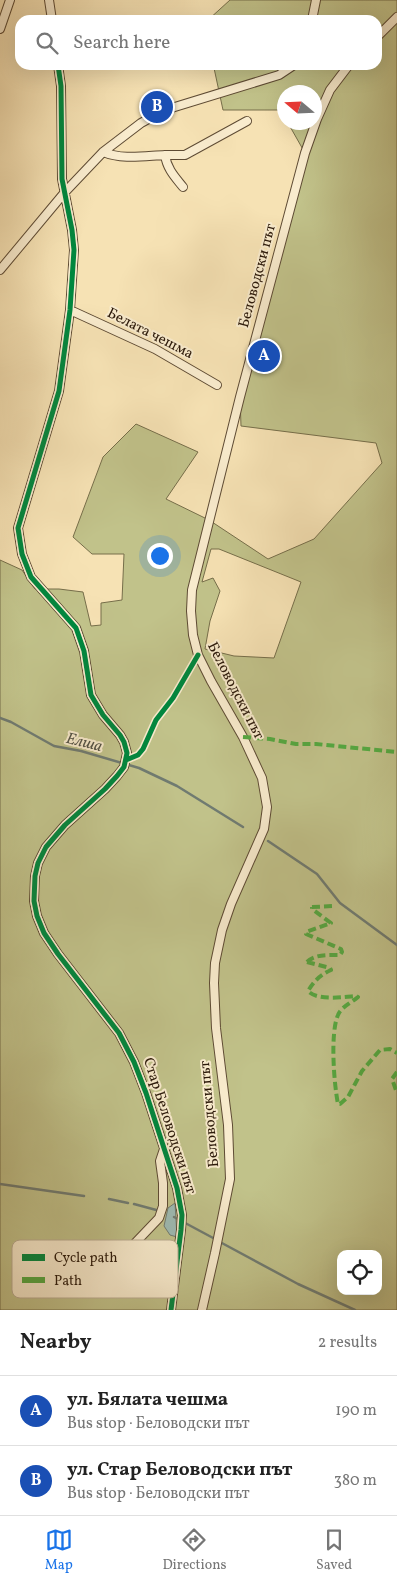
<!DOCTYPE html>
<meta charset="utf-8">
<style>
:root{--surface:#fff;--page:#f2f2f2;--text:#222;--muted:#767676;--line:#e0e0e0;--accent:#1a73e8}
body{margin:0;font-family:Vollkorn,serif;background:var(--page);color:var(--text)}
.controls{position:absolute;right:15px;bottom:15px;display:grid;overflow:hidden;border-radius:10px;box-shadow:0 5px 20px #0002}
.controls button{width:45px;height:45px;display:grid;place-items:center;padding:0;border:0;border-bottom:1px solid var(--line);background:var(--surface);color:var(--text);font:25px sans-serif}
.compass{position:absolute;left:277px;top:85px;width:45px;height:45px;border-radius:50%;background:var(--surface);box-shadow:0 5px 20px #0002;rotate:289deg}
.you{position:absolute;left:159px;top:555px;width:18px;height:18px;margin:-12px;border:4px solid #fff;border-radius:50%;background:#1a73e8;box-shadow:0 0 0 8px #1a73e833}
.badge{display:grid;place-items:center;width:32px;height:32px;border-radius:50%;background:var(--accent);color:#fff;font-size:16px;font-weight:700}
.pin{position:absolute;translate:-50% -50%;border:2px solid #fff;box-shadow:0 1px 5px #0006}
.list{margin:0;padding:0;list-style:none}
h2{display:flex;justify-content:space-between;align-items:center;height:65px;margin:0;padding:0 20px;font-size:21px}
h2 small{font-size:16px;font-weight:400;color:var(--muted)}
.list li{display:grid;grid-template-columns:32px 1fr auto;gap:15px;align-items:center;box-sizing:border-box;height:70px;padding:0 20px;border-top:1px solid var(--line)}
.list b{display:block;font-size:19px;white-space:nowrap}
.list p{margin:0;font-size:16px;white-space:nowrap;color:var(--muted)}
.list em{font-size:16px;font-style:normal;color:var(--muted)}
.icon{flex:none;width:28px;height:28px;fill:none;stroke:currentColor;stroke-width:2;stroke-linecap:round;stroke-linejoin:round}
.map{position:relative;flex:none;width:397px;height:1310px;overflow:hidden}
.search{position:absolute;background:var(--surface);box-shadow:0 5px 20px #0002;left:15px;right:15px;top:15px;height:55px;display:flex;align-items:center;gap:12px;box-sizing:border-box;padding:0 18px;border-radius:15px;color:var(--muted);font-size:19px}
.sheet{height:205px;background:var(--surface)}
nav{display:flex;justify-content:space-around;align-items:center;box-sizing:border-box;height:70px;border-top:1px solid var(--line);background:var(--surface);font-size:14px;color:var(--muted)}
nav a{display:grid;justify-items:center;gap:2px}
nav .on{color:var(--accent)}
.map>svg:first-child{display:block}
.green{fill:#c1c28a;stroke:#766e4a;fill-rule:evenodd}
.water{fill:#9ebcb5;stroke:#707b71}
.lines{fill:none;stroke-linecap:round;stroke-linejoin:round}
.stream{stroke:#707b71;stroke-width:2.5}
.minor-casing{stroke:#5e4b34;stroke-width:10}
.minor{stroke:#f9ecce;stroke-width:8}
.quiet{stroke:#54a941;stroke-width:4;stroke-dasharray:8 4;stroke-linecap:butt}
.cycleway-casing{stroke:#f9ecce;stroke-width:8}
.cycleway{stroke:#00873e;stroke-width:5}
.labels{text-anchor:middle;dominant-baseline:central;stroke-width:4;stroke-linejoin:round;paint-order:stroke}
.street-label{font-size:15px;fill:#2b190a;stroke:#f9ecce}
.water-label{font-size:16px;font-style:italic;fill:#535246;stroke:#f9ecce}
.key{fill:#f9ecce;stroke:#bbad93;stroke-width:1}
.key-label{font-size:14px;fill:#2b190a}
</style>
<div class="map">
<svg width="397" height="1310" viewBox="0 0 397 1310">
<rect width="100%" height="100%" fill="#f6e2b4"/>
<filter id="stains"><feTurbulence type="fractalNoise" baseFrequency=".004" numOctaves="4"/><feColorMatrix values="0 0 0 0 .2 0 0 0 0 .09 0 0 0 0 .02 0 0 0 .5 -.17"/></filter>
<radialGradient id="worn" r=".72"><stop offset=".6" stop-color="#630" stop-opacity="0"/><stop offset="1" stop-color="#630" stop-opacity=".3"/></radialGradient>
<!-- green -->
<path class="green" d="M 230,0 L 397,0 L 397,1310 L 0,1310 L 0,560 L 22,570 L 35,589 L 59,589 L 83,592 L 91,626 L 101,625 L 101,603 L 122,600 L 124,554 L 92,554 L 73,537 L 103,457 L 136,424 L 198,452 L 166,499 L 209,520 L 268,559 L 314,539 L 382,463 L 376,443 L 241,426 L 240,397 L 305,153 L 288,123 L 314,122 L 314,92 L 284,92 L 284,117 L 280,110 L 223,110 L 214,68 L 166,69 L 162,65 L 377,65 L 377,20 L 208,20 ZM 211,549 L 219,549 L 301,582 L 274,658 L 234,656 L 205,649 L 210,621 L 220,591 L 213,578 L 202,582 ZM 341,1254 L 378,1254 L 378,1291 L 341,1291 Z"/>
<!-- water -->
<path class="water" d="M 175,1203 L 177,1237 L 170,1235 L 164,1226 L 168,1208 Z"/>
<g class="lines">
<!-- stream -->
<path class="stream" d="M 0,718 L 11,722 L 54,746 L 81,751 L 139,768 L 177,786 L 243,827
M 268,841 L 317,874 L 340,903 L 397,945
M 0,1184 L 84,1196
M 109,1199 L 128,1203
M 134,1204 L 160,1211
M 174,1217 L 215,1239
M 220,1242 L 298,1284 L 355,1310"/>
<defs>
<path id="minor" d="M 49,0 L 52,20
M 312,20 L 316,0
M 0,29 L 10,0
M 377,37 L 397,17
M 58,65 L 61,86 L 62,179 L 72,230 L 74,250 L 70,310 L 59,391 L 18,528 L 22,554 L 31,577 L 76,628 L 84,651 L 91,695 L 103,715 L 120,735 L 124,742 L 127,753 L 124,767 L 117,776 L 105,789 L 65,825 L 46,847 L 38,863 L 35,876 L 34,901 L 37,916 L 44,933 L 58,954 L 119,1033 L 134,1062 L 146,1093 L 177,1188 L 182,1215 L 181,1230 L 171,1310
M 103,152 C 122,160 144,156 165,155 C 167,169 175,177 183,187
M 165,155 L 185,155 L 247,121
M 0,270 L 65,192 L 103,152 L 141,123 L 165,110 L 279,75 L 294,65
M 70,310 L 155,349 L 217,385
M 116,1263 L 159,1218 L 163,1206 L 163,1183 L 160,1161 L 164,1149
M 202,1310 L 215,1253 L 230,1179 L 228,1125 L 216,1028 L 214,983 L 215,963 L 222,930 L 231,904 L 264,829 L 267,807 L 262,778 L 243,737 L 211,681 L 198,655 L 193,635 L 191,611 L 192,590 L 240,397 L 305,153 L 317,119 L 330,90 L 349,65"/>
</defs>
<!-- minor casing -->
<use href="#minor" class="minor-casing"/>
<!-- minor -->
<use href="#minor" class="minor"/>
<!-- quiet -->
<path class="quiet" d="M 243,737 L 270,739 L 296,744 L 316,744 L 397,752
M 312,907 L 334,906
M 307,962 L 330,968 L 331,970 C 320,975 314,981 308,991 C 317,1001 344,997 356,996 L 358,997 C 351,1003 341,1007 338,1015 C 330,1033 334,1084 338,1104 L 340,1104 L 348,1097 L 362,1071 L 380,1050 L 390,1049 L 397,1053
M 307,962 C 315,954 329,955 340,955 L 342,952 L 341,949 L 306,934 L 306,932 L 331,923 L 312,909 L 312,907
M 397,1072 L 392,1079 L 397,1093"/>
<defs>
<path id="cycleway" d="M 58,65 L 61,86 L 62,179 L 72,230 L 74,250 L 70,310 L 59,391 L 18,528 L 22,554 L 31,577 L 76,628 L 84,651 L 91,695 L 103,715 L 120,735 L 124,742 L 127,753 L 124,767 L 117,776 L 105,789 L 65,825 L 46,847 L 38,863 L 35,876 L 34,901 L 37,916 L 44,933 L 58,954 L 119,1033 L 134,1062 L 146,1093 L 177,1188 L 182,1215 L 181,1230 L 171,1310
M 126,760 L 138,755 L 143,749 L 156,720 L 173,698 L 198,655"/>
</defs>
<!-- cycleway casing -->
<use href="#cycleway" class="cycleway-casing"/>
<!-- cycleway -->
<use href="#cycleway" class="cycleway"/>
</g>
<g class="labels">
<!-- street labels -->
<g class="street-label">
<text transform="translate(258 276) rotate(-75)">Беловодски път</text>
<text transform="translate(150 334) rotate(27)">Белата чешма</text>
<text transform="translate(235 691) rotate(63)">Беловодски път</text>
<text transform="translate(210 1114) rotate(-95)">Беловодски път</text>
<text transform="translate(169 1126) rotate(72)">Стар Беловодски път</text>
</g>
<!-- water labels -->
<g class="water-label">
<text transform="translate(84 743) rotate(14)">Елша</text>
</g>
</g>
<!-- legend -->
<rect x="12" y="1240" width="166" height="58" rx="8" class="key"/>
<rect x="22" y="1254" width="23" height="7" fill="#00873e"/>
<rect x="22" y="1277" width="23" height="6" fill="#54a941"/>
<g class="key-label">
<text x="54" y="1262">Cycle path</text>
<text x="54" y="1285">Path</text>
</g>
<rect width="100%" height="100%" filter="url(#stains)"/>
<rect width="100%" height="100%" fill="url(#worn)"/>
</svg>
<div class="controls">
<button><svg class="icon" aria-label="locate" viewBox="0 0 24 24"><circle cx="12" cy="12" r="6"/><path d="M12 2v4M12 18v4M2 12h4M18 12h4"/></svg></button>
</div>
<svg class="compass" viewBox="-18 -18 36 36"><path d="M0-13l5 13h-10z" fill="#e53935"/><path d="M0 13l5-13h-10z" fill="#767676"/></svg>
<div class="you"></div>
<div class="pin badge" style="left:264px;top:356px;background:#1a4fb4">A</div>
<div class="pin badge" style="left:157px;top:107px;background:#1a4fb4">B</div>
<div class="search"><svg class="icon" aria-label="search" viewBox="0 0 24 24"><circle cx="10" cy="10" r="6"/><path d="M15 15l6 6"/></svg>Search here</div>
</div>
<section class="sheet">
<h2>Nearby<small>2 results</small></h2>
<ul class="list">
<li><span class="badge" style="background:#1a4fb4">A</span><div><b>ул. Бялата чешма</b><p>Bus stop · Беловодски път</p></div><em>190 m</em></li>
<li><span class="badge" style="background:#1a4fb4">B</span><div><b>ул. Стар Беловодски път</b><p>Bus stop · Беловодски път</p></div><em>380 m</em></li>
</ul>
</section>
<nav>
<a class="on"><svg class="icon" aria-label="map" viewBox="0 0 24 24"><path d="M3 6l6-2 6 2 6-2v14l-6 2-6-2-6 2zM9 4v14M15 6v14"/></svg>Map</a>
<a><svg class="icon" aria-label="directions" viewBox="0 0 24 24"><path d="M12 3l9 9-9 9-9-9zM9 14v-3h6M13 9l2 2-2 2"/></svg>Directions</a>
<a><svg class="icon" aria-label="saved" viewBox="0 0 24 24"><path d="M7 4h10v16l-5-4-5 4z"/></svg>Saved</a>
</nav>
